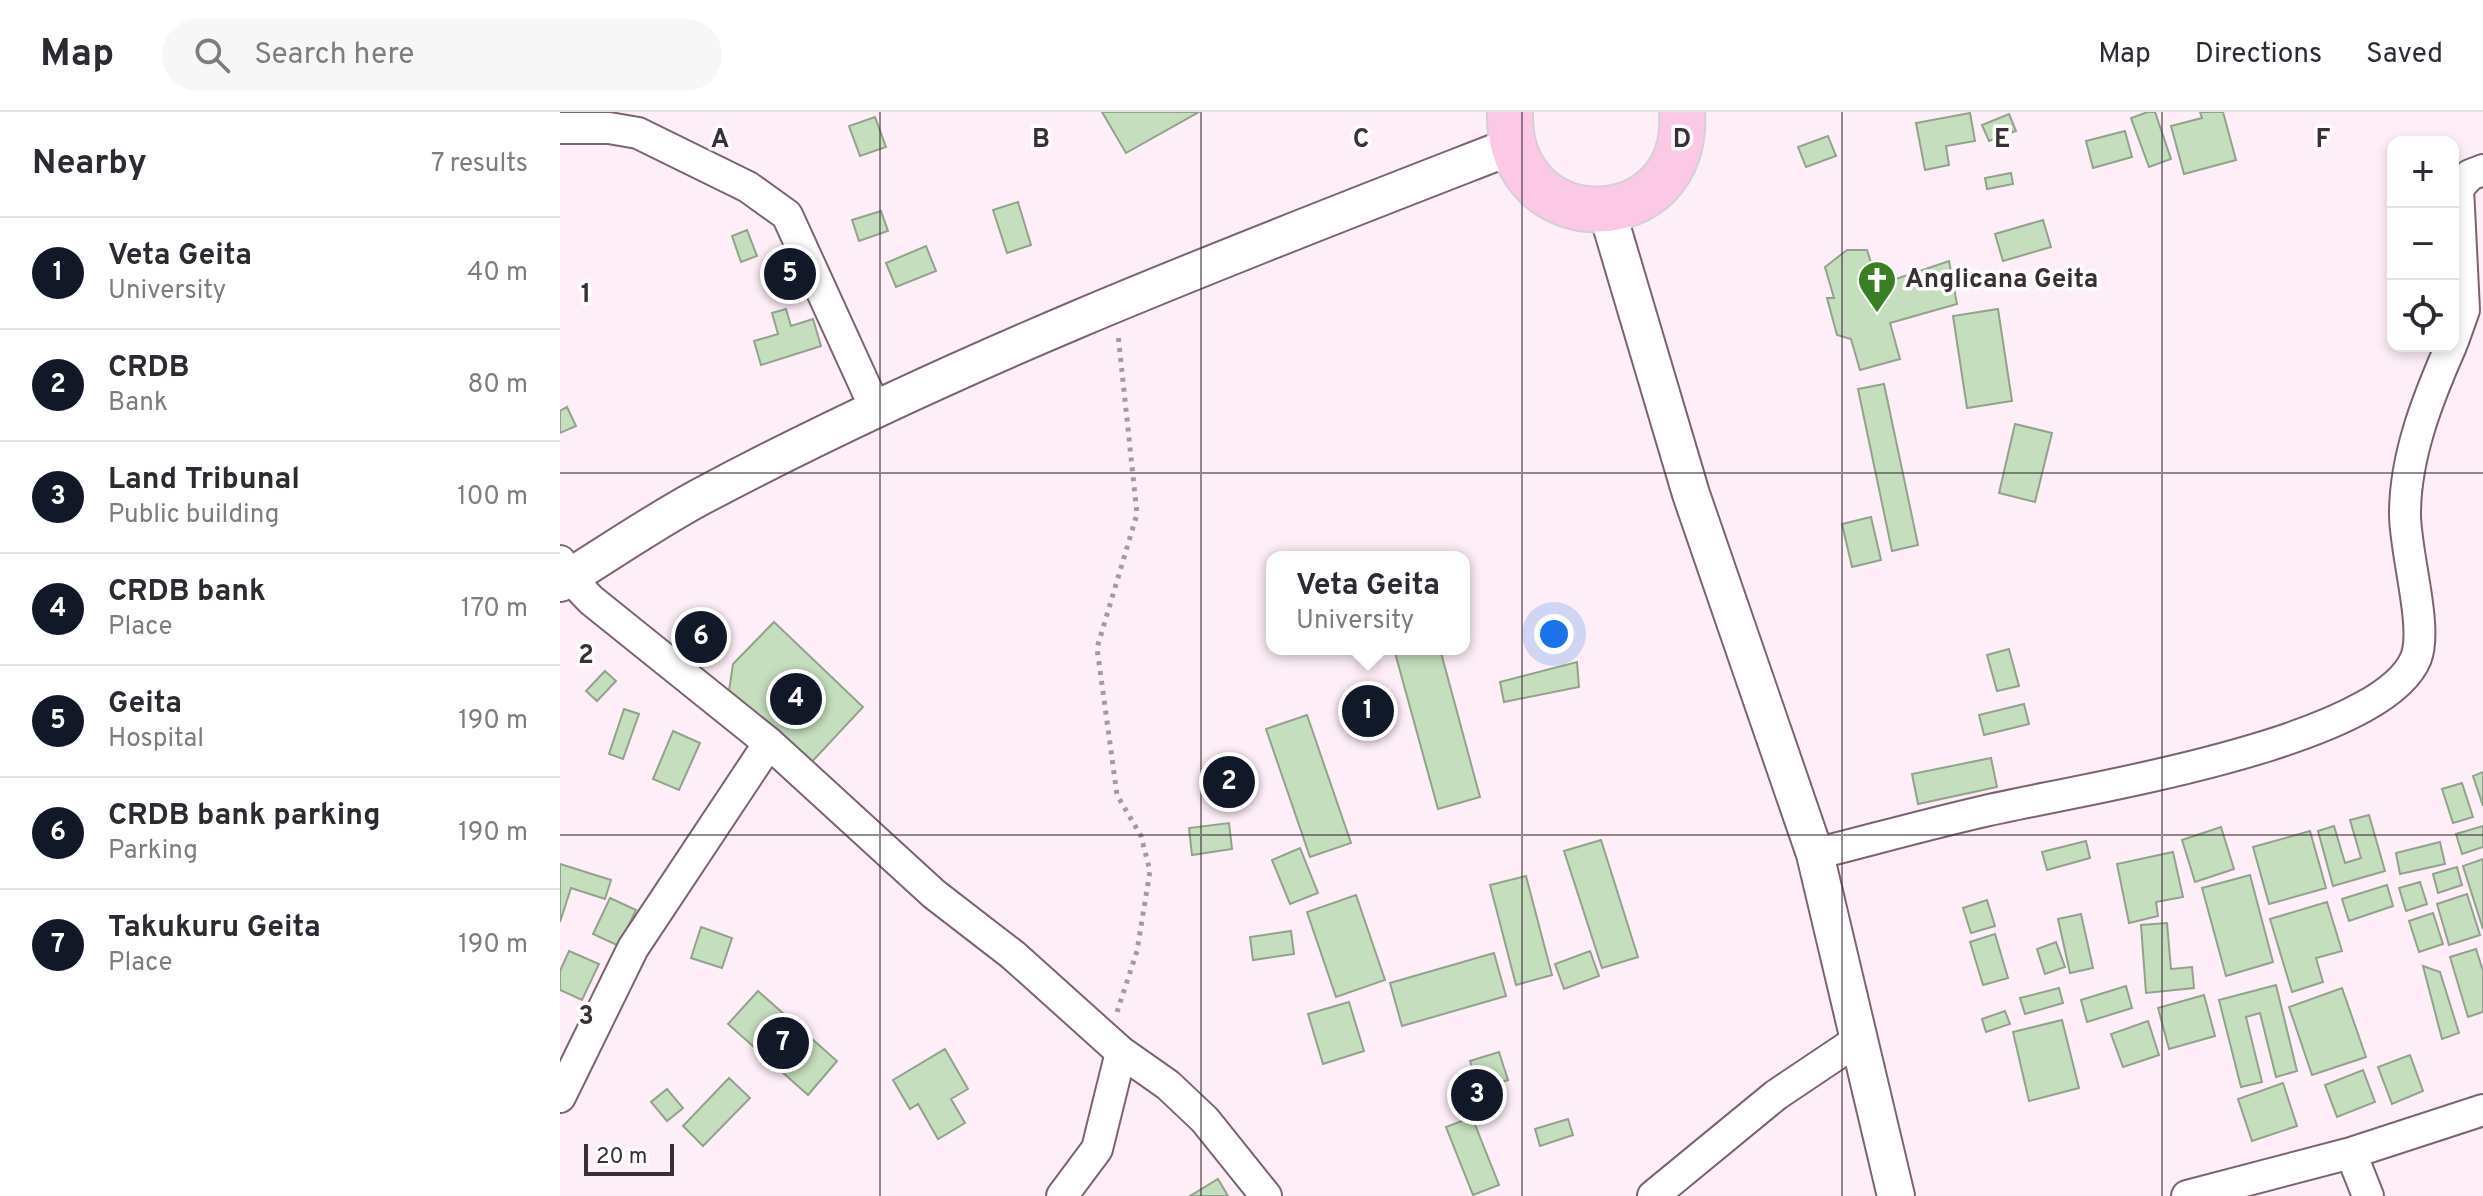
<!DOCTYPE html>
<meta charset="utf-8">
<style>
:root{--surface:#fff;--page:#f7f7f7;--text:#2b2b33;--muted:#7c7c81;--line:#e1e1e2;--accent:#111827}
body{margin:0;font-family:Overpass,sans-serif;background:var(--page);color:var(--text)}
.controls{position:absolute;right:24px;top:24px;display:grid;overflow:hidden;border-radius:16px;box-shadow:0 4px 12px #0003}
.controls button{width:72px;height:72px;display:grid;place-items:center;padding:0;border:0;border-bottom:2px solid var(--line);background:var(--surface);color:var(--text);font:40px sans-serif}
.scale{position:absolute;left:24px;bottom:20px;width:90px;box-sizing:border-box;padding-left:8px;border:4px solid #392f35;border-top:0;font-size:22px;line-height:28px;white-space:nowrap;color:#392f35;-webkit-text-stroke:6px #fff;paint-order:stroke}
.you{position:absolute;left:994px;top:522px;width:28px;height:28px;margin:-20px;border:6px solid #fff;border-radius:50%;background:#1a73e8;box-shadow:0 0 0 12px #1a73e833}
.badge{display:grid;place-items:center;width:52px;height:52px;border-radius:50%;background:var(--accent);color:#fff;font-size:26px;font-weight:700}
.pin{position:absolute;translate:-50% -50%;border:4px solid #fff;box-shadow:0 2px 8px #0006}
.popup{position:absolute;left:706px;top:439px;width:204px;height:104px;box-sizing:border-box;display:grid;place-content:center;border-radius:16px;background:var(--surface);filter:drop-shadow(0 2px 6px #0005);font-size:26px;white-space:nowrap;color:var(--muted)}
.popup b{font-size:30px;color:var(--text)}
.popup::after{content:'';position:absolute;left:50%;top:100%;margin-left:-16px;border:16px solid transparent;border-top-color:var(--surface)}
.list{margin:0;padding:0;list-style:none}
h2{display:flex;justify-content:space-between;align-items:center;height:104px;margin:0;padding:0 32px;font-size:34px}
h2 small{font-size:26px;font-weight:400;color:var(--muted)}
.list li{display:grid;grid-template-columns:52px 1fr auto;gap:24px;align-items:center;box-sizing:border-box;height:112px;padding:0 32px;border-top:2px solid var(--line)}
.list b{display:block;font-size:30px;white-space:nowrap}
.list p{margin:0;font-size:26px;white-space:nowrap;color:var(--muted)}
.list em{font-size:26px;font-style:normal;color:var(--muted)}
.icon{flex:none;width:44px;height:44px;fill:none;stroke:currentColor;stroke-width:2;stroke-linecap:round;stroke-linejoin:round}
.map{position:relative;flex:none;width:1923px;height:1084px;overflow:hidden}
header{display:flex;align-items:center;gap:48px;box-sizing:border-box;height:112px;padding:0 40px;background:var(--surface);border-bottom:2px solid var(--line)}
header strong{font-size:38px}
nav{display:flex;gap:44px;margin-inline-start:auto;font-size:28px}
.search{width:560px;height:72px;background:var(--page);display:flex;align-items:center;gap:20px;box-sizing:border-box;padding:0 28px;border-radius:44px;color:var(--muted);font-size:30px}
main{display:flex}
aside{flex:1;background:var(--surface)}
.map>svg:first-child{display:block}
.building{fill:#c5debe;stroke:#92a28d;stroke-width:2}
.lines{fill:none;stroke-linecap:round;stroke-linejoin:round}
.minor-casing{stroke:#7b6471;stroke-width:34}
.tertiary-casing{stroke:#7b6471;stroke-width:40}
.trunk-casing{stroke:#d3d1d3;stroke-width:48}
.path{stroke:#a799a1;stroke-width:5;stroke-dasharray:4 6;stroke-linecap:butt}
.minor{stroke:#fff;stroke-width:30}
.tertiary{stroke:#fff;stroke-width:36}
.trunk{stroke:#fbc8e6;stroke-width:44}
.grid{fill:none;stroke:#392f35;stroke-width:2;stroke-opacity:0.55}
.labels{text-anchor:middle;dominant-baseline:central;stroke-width:7;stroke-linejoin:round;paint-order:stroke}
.poi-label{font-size:26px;font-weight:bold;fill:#392f35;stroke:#fff;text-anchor:start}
.grid-label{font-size:26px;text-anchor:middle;font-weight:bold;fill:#392f35;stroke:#fff;stroke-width:7;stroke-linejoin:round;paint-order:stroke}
</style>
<header>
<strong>Map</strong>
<div class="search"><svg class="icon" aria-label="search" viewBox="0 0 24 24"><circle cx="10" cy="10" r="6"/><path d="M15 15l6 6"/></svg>Search here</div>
<nav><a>Map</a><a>Directions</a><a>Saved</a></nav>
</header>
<main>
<aside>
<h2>Nearby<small>7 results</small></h2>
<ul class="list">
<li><span class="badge">1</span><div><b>Veta Geita</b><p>University</p></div><em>40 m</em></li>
<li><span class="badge">2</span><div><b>CRDB</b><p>Bank</p></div><em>80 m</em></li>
<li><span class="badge">3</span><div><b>Land Tribunal</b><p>Public building</p></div><em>100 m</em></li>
<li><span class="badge">4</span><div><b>CRDB bank</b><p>Place</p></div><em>170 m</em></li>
<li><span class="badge">5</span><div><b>Geita</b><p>Hospital</p></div><em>190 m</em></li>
<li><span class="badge">6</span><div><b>CRDB bank parking</b><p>Parking</p></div><em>190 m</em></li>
<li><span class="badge">7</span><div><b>Takukuru Geita</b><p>Place</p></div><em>190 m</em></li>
</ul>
</aside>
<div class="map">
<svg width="1923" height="1084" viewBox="0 0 1923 1084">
<rect width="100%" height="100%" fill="#feeef7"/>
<!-- building -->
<path class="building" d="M 542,0 L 639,0 L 566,41 Z
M 1588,0 L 1595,0 L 1611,47 L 1589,55 L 1571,6 Z
M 1640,0 L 1663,0 L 1676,48 L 1624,62 L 1611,14 L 1642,6 Z
M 1410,1 L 1415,29 L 1386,34 L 1389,53 L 1365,58 L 1356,11 Z
M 1449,2 L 1456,19 L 1429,29 L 1422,13 Z
M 315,5 L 326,35 L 300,44 L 289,14 Z
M 1565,19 L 1572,45 L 1533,56 L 1526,29 Z
M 1268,24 L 1276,44 L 1246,55 L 1238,35 Z
M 1451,61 L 1453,72 L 1427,77 L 1425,66 Z
M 458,90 L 471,133 L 447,141 L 433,98 Z
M 321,99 L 328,119 L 299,129 L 292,108 Z
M 1483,108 L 1491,135 L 1443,149 L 1435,122 Z
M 187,118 L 197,144 L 181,150 L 172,124 Z
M 366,134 L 376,159 L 336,175 L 326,151 Z
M 1287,138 L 1307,138 L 1318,173 L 1389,149 L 1397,192 L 1330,211 L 1340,247 L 1300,258 L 1291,227 L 1277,223 L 1267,186 L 1274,186 L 1265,155 Z
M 230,139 L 246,180 L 230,186 L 213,145 Z
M 226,197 L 231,214 L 253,207 L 261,234 L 201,253 L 194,229 L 218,222 L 212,201 Z
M 1438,197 L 1452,289 L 1407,296 L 1393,204 Z
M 1324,272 L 1358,433 L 1332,439 L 1298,277 Z
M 7,295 L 16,314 L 0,321 L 0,299 Z
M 1455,312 L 1492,321 L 1475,390 L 1439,381 Z
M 1311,405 L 1321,448 L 1292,455 L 1282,412 Z
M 214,510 L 303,595 L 248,654 L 169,579 L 173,552 Z
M 834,537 L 880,537 L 920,685 L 878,697 Z
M 1449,537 L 1459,574 L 1437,579 L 1427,543 Z
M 1017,550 L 1019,575 L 944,590 L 940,570 Z
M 45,559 L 56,569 L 37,589 L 26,579 Z
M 1464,592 L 1469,612 L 1424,623 L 1419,603 Z
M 64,597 L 79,602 L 63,647 L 49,642 Z
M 747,603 L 791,731 L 750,745 L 706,617 Z
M 113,619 L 140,631 L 119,678 L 93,667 Z
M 1431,646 L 1437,675 L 1358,692 L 1352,662 Z
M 1923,660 L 1923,694 L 1913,664 Z
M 1902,671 L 1913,705 L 1893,711 L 1882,677 Z
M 1809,703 L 1825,759 L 1773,774 L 1758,719 L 1774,714 L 1785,751 L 1801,746 L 1790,708 Z
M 669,711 L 672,737 L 632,743 L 629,716 Z
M 1923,714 L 1923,735 L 1902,742 L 1896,722 Z
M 1661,715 L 1674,757 L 1635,770 L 1622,728 Z
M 1750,719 L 1766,776 L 1709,792 L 1693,735 Z
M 1041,728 L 1078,845 L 1042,856 L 1004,739 Z
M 1526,729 L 1530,746 L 1487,758 L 1482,740 Z
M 1880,730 L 1885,752 L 1840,762 L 1836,741 Z
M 740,736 L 758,781 L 730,792 L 712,748 Z
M 1613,740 L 1623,785 L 1596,790 L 1598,804 L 1569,811 L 1557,752 Z
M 1923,747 L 1923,817 L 1903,754 Z
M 0,752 L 51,768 L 45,787 L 11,776 L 0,810 Z
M 1897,755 L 1902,773 L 1878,781 L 1873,762 Z
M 1690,763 L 1713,850 L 1666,864 L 1642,776 Z
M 966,764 L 992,863 L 956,873 L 930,773 Z
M 1860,770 L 1867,792 L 1846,799 L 1839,776 Z
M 1827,773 L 1833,794 L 1789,809 L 1782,787 Z
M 1907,782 L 1920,823 L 1889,833 L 1877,792 Z
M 796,783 L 825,868 L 776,885 L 747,800 Z
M 50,786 L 76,798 L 59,834 L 33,822 Z
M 1427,788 L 1435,814 L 1411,821 L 1403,796 Z
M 1767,790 L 1782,839 L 1756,846 L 1763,870 L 1732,880 L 1710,807 Z
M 1873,801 L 1883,832 L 1859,840 L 1849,809 Z
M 1521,802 L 1533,856 L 1510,861 L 1498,807 Z
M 1607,811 L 1611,857 L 1632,855 L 1634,876 L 1586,881 L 1581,813 Z
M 141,815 L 172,826 L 162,856 L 131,846 Z
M 731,819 L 734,842 L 693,848 L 690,825 Z
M 1435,822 L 1448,866 L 1423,873 L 1410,830 Z
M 1496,830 L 1505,855 L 1485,862 L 1477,837 Z
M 1916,837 L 1923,859 L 1923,900 L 1908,905 L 1890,845 Z
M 9,839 L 39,852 L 22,888 L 0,878 L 0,859 Z
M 1030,839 L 1039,864 L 1004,877 L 995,852 Z
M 934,841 L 946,884 L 842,914 L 830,871 Z
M 1863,854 L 1880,860 L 1899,921 L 1882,927 Z
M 1716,873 L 1737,959 L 1716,965 L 1700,901 L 1686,905 L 1702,970 L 1681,975 L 1659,888 Z
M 1566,874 L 1572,896 L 1527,910 L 1521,888 Z
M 1499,876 L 1503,891 L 1465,902 L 1460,886 Z
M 1782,876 L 1806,945 L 1752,963 L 1729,895 Z
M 198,879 L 277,949 L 248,983 L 168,912 Z
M 1644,883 L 1655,924 L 1609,937 L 1598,896 Z
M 789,890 L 804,939 L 763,952 L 748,902 Z
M 1445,899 L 1450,912 L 1426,920 L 1422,907 Z
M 1502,908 L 1519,976 L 1469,989 L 1453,920 Z
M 1588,909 L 1599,943 L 1563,955 L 1551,922 Z
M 385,937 L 408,977 L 391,987 L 405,1011 L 378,1027 L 358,992 L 350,997 L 333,968 Z
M 939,940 L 948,968 L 919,978 L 910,949 Z
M 1850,943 L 1863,979 L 1832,992 L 1818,955 Z
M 1803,958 L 1815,990 L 1777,1005 L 1765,973 Z
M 169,966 L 190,986 L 143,1034 L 123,1014 Z
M 1723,971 L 1737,1014 L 1692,1029 L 1678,987 Z
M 107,977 L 123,996 L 107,1009 L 91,990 Z
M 912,1005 L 939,1073 L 913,1083 L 886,1015 Z
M 1008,1007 L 1013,1023 L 980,1034 L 975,1017 Z
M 658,1067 L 668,1084 L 630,1084 Z"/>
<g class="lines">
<defs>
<path id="minor" d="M 0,16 L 49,16 L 78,21 L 188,75 L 227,103 L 316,298
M 1893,229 L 1904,198 L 1898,76 L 1910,63 L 1923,58
M 0,449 L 9,465 L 31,488 L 209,631 L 374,782 L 453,843 L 561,940 L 608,973 L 645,1008 L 706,1084
M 1255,742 C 1311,728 1368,712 1425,699 C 1514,678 1821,633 1856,546 C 1868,515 1845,441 1845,402 C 1845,344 1868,286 1891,234
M 0,985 L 73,836 L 209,631
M 1791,1041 L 1808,1084
M 502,1084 L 537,1037 L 561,940
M 1093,1084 L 1216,983 L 1298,928
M 1627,1084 L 1791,1041 L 1923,998"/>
<path id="tertiary" d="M 1047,99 L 1131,382 L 1255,742 L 1336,1084
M 0,471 C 46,443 92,411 140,385 C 401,246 677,141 952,34"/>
<path id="trunk" d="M 950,0 C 946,132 1131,128 1122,0"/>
</defs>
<!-- minor casing -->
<use href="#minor" class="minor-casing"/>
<!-- tertiary casing -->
<use href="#tertiary" class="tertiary-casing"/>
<!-- trunk casing -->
<use href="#trunk" class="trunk-casing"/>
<!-- path -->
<path class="path" d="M 557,900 L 577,839 L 590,759 L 581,724 L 557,683 L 537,536 L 577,402 L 558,222"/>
<!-- minor -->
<use href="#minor" class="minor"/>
<!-- tertiary -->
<use href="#tertiary" class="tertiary"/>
<!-- trunk -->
<use href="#trunk" class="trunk"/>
</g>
<!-- grid -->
<path class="grid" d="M 320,0 L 320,1084M 641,0 L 641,1084M 962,0 L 962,1084M 1282,0 L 1282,1084M 1602,0 L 1602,1084M 0,361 L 1923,361M 0,723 L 1923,723"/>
<!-- icons -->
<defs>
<symbol id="church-pin" viewBox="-11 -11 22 30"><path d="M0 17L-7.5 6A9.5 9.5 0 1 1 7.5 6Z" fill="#3a7f23" stroke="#fff"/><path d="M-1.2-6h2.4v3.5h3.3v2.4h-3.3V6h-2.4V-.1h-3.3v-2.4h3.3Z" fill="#fff"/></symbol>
</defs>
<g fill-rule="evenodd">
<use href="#church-pin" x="1295" y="146" width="44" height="60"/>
</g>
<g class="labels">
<!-- poi labels -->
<g class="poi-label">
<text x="1345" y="168">Anglicana Geita</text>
</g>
</g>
<g class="grid-label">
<text x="160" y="35">A</text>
<text x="481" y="35">B</text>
<text x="801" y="35">C</text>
<text x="1122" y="35">D</text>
<text x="1442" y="35">E</text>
<text x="1763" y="35">F</text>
<text x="26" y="190">1</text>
<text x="26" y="551">2</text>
<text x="26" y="912">3</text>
</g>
</svg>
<div class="controls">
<button>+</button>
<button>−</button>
<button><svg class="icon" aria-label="locate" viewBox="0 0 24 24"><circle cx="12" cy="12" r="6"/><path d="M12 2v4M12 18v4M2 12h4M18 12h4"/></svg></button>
</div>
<div class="scale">20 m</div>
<div class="you"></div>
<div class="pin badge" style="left:808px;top:599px">1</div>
<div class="popup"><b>Veta Geita</b>University</div>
<div class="pin badge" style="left:669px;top:670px">2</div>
<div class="pin badge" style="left:917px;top:983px">3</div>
<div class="pin badge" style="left:236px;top:587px">4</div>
<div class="pin badge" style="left:230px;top:162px">5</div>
<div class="pin badge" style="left:141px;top:525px">6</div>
<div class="pin badge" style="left:223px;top:931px">7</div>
</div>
</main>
